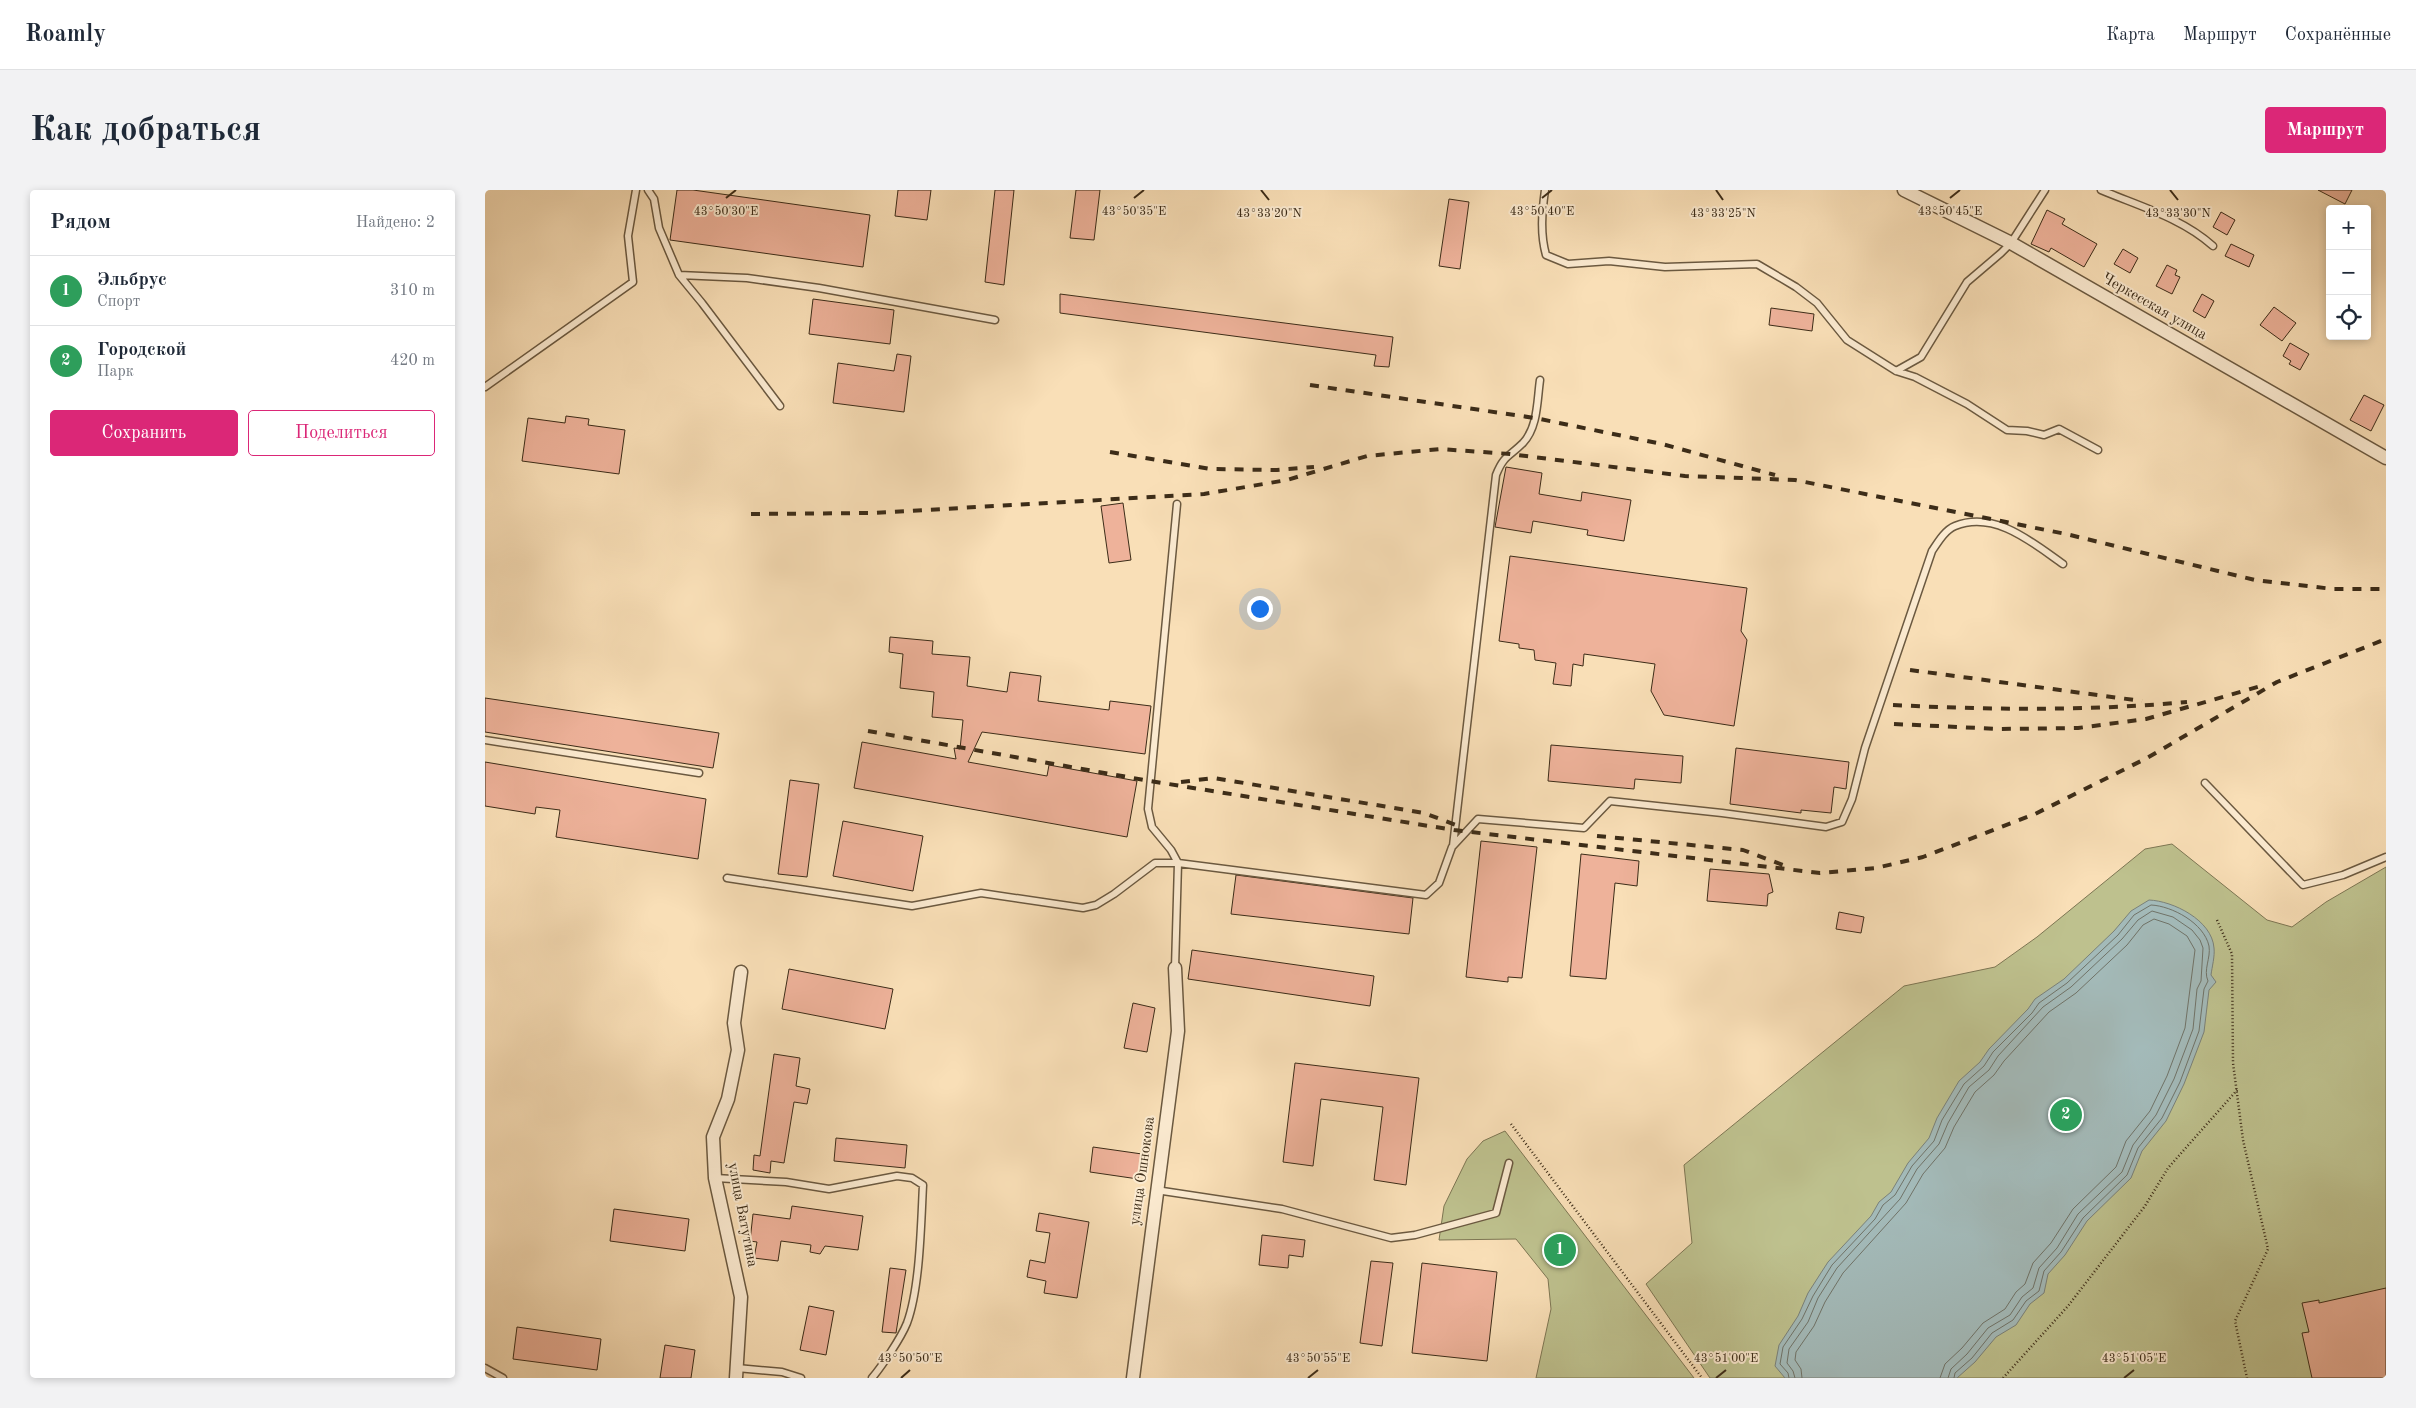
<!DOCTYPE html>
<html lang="ru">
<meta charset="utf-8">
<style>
:root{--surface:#fff;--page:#f2f2f3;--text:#1f2937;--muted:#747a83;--line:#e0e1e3;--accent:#db2777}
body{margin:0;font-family:"Old Standard TT",serif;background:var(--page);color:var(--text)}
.controls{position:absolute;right:15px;top:15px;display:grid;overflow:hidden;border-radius:5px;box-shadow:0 2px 8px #0003}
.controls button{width:45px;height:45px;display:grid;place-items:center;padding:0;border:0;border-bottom:1px solid var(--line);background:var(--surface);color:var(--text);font:25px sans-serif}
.you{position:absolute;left:774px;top:418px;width:18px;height:18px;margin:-12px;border:4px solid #fff;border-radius:50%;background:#1a73e8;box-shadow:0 0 0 8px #1a73e833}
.badge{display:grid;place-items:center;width:32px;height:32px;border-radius:50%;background:var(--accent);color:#fff;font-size:16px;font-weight:700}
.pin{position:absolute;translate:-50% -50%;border:2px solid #fff;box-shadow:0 1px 5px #0006}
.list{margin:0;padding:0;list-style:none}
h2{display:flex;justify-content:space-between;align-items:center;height:65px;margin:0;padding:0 20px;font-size:21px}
h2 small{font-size:16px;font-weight:400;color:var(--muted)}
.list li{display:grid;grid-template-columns:32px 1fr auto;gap:15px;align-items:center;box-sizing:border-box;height:70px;padding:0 20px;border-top:1px solid var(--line)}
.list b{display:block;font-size:19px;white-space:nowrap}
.list p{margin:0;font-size:16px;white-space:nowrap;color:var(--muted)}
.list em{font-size:16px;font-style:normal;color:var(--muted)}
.actions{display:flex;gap:10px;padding:15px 20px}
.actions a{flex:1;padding:11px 0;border:1px solid var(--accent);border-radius:5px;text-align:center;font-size:18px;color:var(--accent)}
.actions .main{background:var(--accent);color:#fff}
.icon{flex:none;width:28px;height:28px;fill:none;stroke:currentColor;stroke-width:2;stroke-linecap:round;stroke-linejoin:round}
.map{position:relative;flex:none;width:1901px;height:1188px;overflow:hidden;border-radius:5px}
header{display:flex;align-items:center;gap:30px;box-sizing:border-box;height:70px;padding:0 25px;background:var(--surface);border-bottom:1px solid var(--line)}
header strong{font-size:24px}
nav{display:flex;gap:28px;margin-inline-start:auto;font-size:18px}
.intro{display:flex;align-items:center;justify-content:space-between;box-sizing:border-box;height:120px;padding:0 30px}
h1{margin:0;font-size:35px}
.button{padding:12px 22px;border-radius:5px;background:var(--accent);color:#fff;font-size:18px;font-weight:700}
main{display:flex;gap:30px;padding:0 30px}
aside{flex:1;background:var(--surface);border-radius:5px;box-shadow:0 2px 8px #0003}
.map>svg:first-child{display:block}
.green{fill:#bec18e;stroke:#7d7653}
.water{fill:#a3bab9;stroke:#7a8179}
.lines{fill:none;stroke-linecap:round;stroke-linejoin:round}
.shore{stroke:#707368;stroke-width:1}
.building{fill:#eeb29a;stroke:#3c2c18}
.service-casing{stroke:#6b5940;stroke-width:9}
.minor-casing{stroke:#6b5940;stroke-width:15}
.path{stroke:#3c2c18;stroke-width:2.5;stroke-dasharray:1 2.5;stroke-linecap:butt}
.service{stroke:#fbead0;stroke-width:6}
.minor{stroke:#fbead0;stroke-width:12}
.rail{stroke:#3c2c18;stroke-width:4;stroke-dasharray:9 9;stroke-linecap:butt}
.ticks{fill:none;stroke:#3c2c18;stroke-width:2}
.labels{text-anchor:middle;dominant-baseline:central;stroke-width:4;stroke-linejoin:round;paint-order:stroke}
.street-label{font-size:15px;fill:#3c2c18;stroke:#fbead0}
.ticks-label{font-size:12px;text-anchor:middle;fill:#3c2c18;stroke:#fbead0;stroke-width:4;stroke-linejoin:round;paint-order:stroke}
</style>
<header>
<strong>Roamly</strong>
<nav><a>Карта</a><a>Маршрут</a><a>Сохранённые</a></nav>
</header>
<div class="intro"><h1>Как добраться</h1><a class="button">Маршрут</a></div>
<main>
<aside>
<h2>Рядом<small>Найдено: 2</small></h2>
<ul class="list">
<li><span class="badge" style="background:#2e9e5b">1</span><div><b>Эльбрус</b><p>Спорт</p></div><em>310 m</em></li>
<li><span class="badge" style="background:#2e9e5b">2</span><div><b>Городской</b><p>Парк</p></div><em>420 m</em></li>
</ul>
<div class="actions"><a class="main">Сохранить</a><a>Поделиться</a></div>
</aside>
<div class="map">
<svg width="1901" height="1188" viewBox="0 0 1901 1188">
<rect width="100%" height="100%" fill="#f9dfb7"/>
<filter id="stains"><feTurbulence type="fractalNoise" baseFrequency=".004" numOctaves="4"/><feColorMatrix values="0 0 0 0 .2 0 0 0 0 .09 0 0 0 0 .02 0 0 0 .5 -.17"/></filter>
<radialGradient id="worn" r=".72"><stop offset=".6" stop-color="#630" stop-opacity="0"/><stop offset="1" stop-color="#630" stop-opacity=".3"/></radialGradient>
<!-- green -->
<path class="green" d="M 1687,654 L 1782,730 L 1807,737 L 1841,712 L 1901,677 L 1901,1188 L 1225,1188 L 1161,1094 L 1207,1053 L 1199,975 L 1419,796 L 1510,777 L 1552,747 L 1660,659 Z
M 1020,941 L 1209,1188 L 1051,1188 L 1066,1119 L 1063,1089 L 1031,1049 L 954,1050 L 959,1016 L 982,969 L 998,951 Z"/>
<!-- water -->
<path class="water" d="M 1664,710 C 1688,711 1727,730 1729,758 C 1730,766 1727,777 1726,785 L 1731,792 L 1724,800 L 1719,842 L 1699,894 L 1681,931 L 1657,961 L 1646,988 L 1602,1031 L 1580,1065 L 1563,1084 L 1559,1103 L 1545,1114 L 1531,1135 L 1511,1147 L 1490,1172 L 1472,1188 L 1300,1188 L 1290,1176 L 1294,1155 L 1313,1126 L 1323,1103 L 1343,1072 L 1386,1026 L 1394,1012 L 1406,1002 L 1423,973 L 1444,948 L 1452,928 L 1474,891 L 1495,872 L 1504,859 L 1543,819 L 1550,809 L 1579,789 L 1629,741 L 1646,721 Z"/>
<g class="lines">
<!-- shore -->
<path class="shore" d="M 1304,1188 L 1303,1183 L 1295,1174 L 1298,1157 L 1317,1129 L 1328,1106 L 1347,1075 L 1390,1029 L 1398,1015 L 1410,1005 L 1427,976 L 1449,951 L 1457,930 L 1479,894 L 1499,876 L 1508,862 L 1547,823 L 1554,813 L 1582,793 L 1633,745 L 1649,725 L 1666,715 C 1687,716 1719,733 1724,756 C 1726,768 1718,780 1723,791 L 1719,799 L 1714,841 L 1695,892 L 1677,928 L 1653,958 L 1642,985 L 1598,1028 L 1576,1062 L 1559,1081 L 1554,1101 L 1541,1111 L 1528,1130 L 1507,1143 L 1487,1168 L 1470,1183 L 1469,1188
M 1310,1188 L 1308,1181 L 1302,1173 L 1304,1159 L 1323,1132 L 1333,1108 L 1352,1078 L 1415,1009 L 1432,979 L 1454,954 L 1463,933 L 1484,897 L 1504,880 L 1513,866 L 1558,817 L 1586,797 L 1637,749 L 1653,730 L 1667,721 L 1688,727 L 1707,740 L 1715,750 L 1718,758 L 1716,791 L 1712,799 L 1708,839 L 1689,889 L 1671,925 L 1648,955 L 1637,982 L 1593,1024 L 1572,1058 L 1554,1078 L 1548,1098 L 1537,1107 L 1525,1125 L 1503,1138 L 1482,1164 L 1466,1179 L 1463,1188
M 1317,1188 L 1316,1179 L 1310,1170 L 1311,1162 L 1329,1136 L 1340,1112 L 1358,1083 L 1421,1013 L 1438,984 L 1460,958 L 1469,937 L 1490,902 L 1509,885 L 1519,871 L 1564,822 L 1591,803 L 1642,755 L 1658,735 L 1669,729 L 1684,734 L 1702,746 L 1710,760 L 1700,838 L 1682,886 L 1665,921 L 1641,951 L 1631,977 L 1588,1019 L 1566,1053 L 1548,1073 L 1540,1094 L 1531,1102 L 1520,1119 L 1498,1133 L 1477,1158 L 1460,1174 L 1455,1188"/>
</g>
<!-- building -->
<path class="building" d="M 192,0 L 208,0 L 385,25 L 378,77 L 185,50 Z
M 413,0 L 446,0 L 442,30 L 410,26 Z
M 510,0 L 529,0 L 519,95 L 500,92 Z
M 591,0 L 615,0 L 609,50 L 585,48 Z
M 1833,0 L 1867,0 L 1860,14 Z
M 964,9 L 984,12 L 975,79 L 954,76 Z
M 1562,20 L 1580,29 L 1577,34 L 1612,54 L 1599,77 L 1566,58 L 1564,62 L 1546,54 Z
M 1736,22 L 1750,30 L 1742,45 L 1728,37 Z
M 1746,54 L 1769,65 L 1764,77 L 1740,66 Z
M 1638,59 L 1653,68 L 1645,83 L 1629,74 Z
M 1682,75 L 1692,80 L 1690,85 L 1695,87 L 1687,104 L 1671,96 Z
M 575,104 L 908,147 L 904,177 L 889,176 L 891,165 L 575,123 Z
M 1717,104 L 1729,111 L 1720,128 L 1708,121 Z
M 328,109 L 409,120 L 405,154 L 324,144 Z
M 1789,117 L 1811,133 L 1797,151 L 1775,135 Z
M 1286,118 L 1329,124 L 1327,141 L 1284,135 Z
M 1805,153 L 1824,164 L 1815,180 L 1804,174 L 1806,171 L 1798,166 Z
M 412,164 L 426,166 L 419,222 L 348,213 L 353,173 L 409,181 Z
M 1879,205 L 1899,215 L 1886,241 L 1865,230 Z
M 81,226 L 104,229 L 103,235 L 140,240 L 134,284 L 37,271 L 43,228 L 80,233 Z
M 1021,277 L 1057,283 L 1054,304 L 1096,311 L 1097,302 L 1146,310 L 1139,351 L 1102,345 L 1103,340 L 1048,331 L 1046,343 L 1010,337 Z
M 638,313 L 646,370 L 624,373 L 616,316 Z
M 1025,366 L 1262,398 L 1256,441 L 1262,450 L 1249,536 L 1179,525 L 1166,501 L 1170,474 L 1099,464 L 1098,476 L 1088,474 L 1086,496 L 1068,494 L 1071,473 L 1050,470 L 1049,460 L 1034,458 L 1034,454 L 1014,451 Z
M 405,447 L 448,451 L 447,464 L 485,467 L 482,496 L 522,502 L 525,482 L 556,486 L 553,511 L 624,520 L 625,511 L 666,516 L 660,564 L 497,542 L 483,572 L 562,586 L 564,575 L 652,591 L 642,647 L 369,598 L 377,552 L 471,569 L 469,558 L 475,559 L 478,530 L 447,527 L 449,502 L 415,498 L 418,464 L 404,462 Z
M 0,508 L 234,543 L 228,578 L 0,542 Z
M 1066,555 L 1198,566 L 1196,593 L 1150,589 L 1149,599 L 1063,591 Z
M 1251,558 L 1364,572 L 1361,599 L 1349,597 L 1346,623 L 1316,620 L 1316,623 L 1245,614 Z
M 0,572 L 221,609 L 213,669 L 71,647 L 75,620 L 51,617 L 50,624 L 0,616 Z
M 305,590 L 334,594 L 322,687 L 293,684 Z
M 358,631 L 438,646 L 428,701 L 348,686 Z
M 996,651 L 1052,657 L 1037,788 L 1023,787 L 1023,792 L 981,787 Z
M 1096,664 L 1154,671 L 1152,696 L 1130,693 L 1121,789 L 1085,786 Z
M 1225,679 L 1284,684 L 1288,702 L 1283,704 L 1282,716 L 1222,711 Z
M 751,685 L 928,708 L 924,744 L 746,724 Z
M 1354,722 L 1379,727 L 1376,743 L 1351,739 Z
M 707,760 L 889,786 L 885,816 L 703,789 Z
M 304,779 L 408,799 L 400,839 L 297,819 Z
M 648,813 L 670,818 L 662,862 L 639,858 Z
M 289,864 L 315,868 L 311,896 L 325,899 L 322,914 L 309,912 L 299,973 L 286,971 L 285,983 L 268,980 L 269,965 L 275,966 Z
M 810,873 L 934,888 L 921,995 L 889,990 L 898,917 L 836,909 L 828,976 L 798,972 Z
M 351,948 L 422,955 L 420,978 L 349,971 Z
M 608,957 L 657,964 L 653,989 L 605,982 Z
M 307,1016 L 378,1026 L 373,1060 L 340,1056 L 335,1064 L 325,1062 L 326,1055 L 296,1051 L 293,1071 L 269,1068 L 272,1052 L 265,1051 L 268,1024 L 305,1029 Z
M 129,1019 L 204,1029 L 200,1061 L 125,1051 Z
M 554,1023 L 604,1032 L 592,1108 L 559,1103 L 561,1091 L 542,1087 L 545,1070 L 560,1073 L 565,1043 L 551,1041 Z
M 777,1045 L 820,1050 L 818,1067 L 804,1065 L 803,1078 L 774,1075 Z
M 886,1071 L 908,1073 L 897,1156 L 875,1153 Z
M 937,1073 L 1012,1082 L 1002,1171 L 927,1163 Z
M 405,1078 L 421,1080 L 411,1143 L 397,1142 Z
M 1901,1098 L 1901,1188 L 1827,1188 L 1817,1143 L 1824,1142 L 1817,1113 L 1834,1110 L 1834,1113 Z
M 324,1116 L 349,1121 L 341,1165 L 315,1160 Z
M 32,1137 L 116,1149 L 112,1180 L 28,1169 Z
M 180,1155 L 210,1160 L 206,1188 L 175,1188 Z"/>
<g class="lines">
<defs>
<path id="service" d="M 163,0 L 169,9 L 174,38 L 194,85 L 217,113 L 295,216
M 1060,0 C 1057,22 1055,43 1061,65 L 1083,74 L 1124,71 L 1180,77 L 1272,74 L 1311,97 L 1332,113 L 1362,150 L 1411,181 L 1430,187 L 1482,214 L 1522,240 L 1542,241 L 1559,245 L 1574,239 L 1613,260
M 1616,0 C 1654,16 1697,28 1728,56
M 194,85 L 262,88 L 334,98 L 510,130
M 1411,181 L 1436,167 L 1482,92 L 1516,63 L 1526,53 L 1560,0
M 0,197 L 148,92 L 143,46 L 151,0
M 0,550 L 214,583
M 1720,593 L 1818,695 L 1858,685 L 1901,667
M 968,656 L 1011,285 C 1019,265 1024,267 1038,253 C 1053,237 1052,211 1055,190
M 242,688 L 427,716 L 496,703 L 598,718 L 611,715 L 629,704 L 670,673 L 693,673 L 686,660 L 667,637 L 663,619 L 692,314
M 690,778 L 693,673 L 941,705 L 954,693 L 967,657 L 993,629 L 1099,638 L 1125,611 L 1237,623 L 1341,637 L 1357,632 L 1367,609 L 1380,558 L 1447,361 C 1453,352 1460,340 1470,336 C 1510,320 1548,353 1578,374
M 230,988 L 301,992 L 344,999 L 412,986 L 427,988 L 438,995 C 436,1034 435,1098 422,1133 C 416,1148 397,1176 387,1188
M 671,1000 L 797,1019 L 906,1048 L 930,1045 L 1011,1023 L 1024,973
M 0,1178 L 18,1188
M 252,1178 L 297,1182 L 316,1188"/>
<path id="minor" d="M 1419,0 L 1526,53 L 1901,268
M 251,1188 L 256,1107 L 230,988 L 228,947 L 243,909 L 253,860 L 249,833 L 256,782
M 648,1188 L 693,841 L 690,778"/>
</defs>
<!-- service casing -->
<use href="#service" class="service-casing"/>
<!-- minor casing -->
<use href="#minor" class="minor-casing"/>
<!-- path -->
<path class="path" d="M 1732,730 L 1747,764 L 1748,873 L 1758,950 L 1783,1059 L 1750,1131 L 1762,1188
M 1026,934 L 1217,1188
M 1518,1188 L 1583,1116 L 1660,1016 L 1683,978 L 1753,899"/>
<!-- service -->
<use href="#service" class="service"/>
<!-- minor -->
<use href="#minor" class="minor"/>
<!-- rail -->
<path class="rail" d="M 825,195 L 1050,228 L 1177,254 L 1290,285
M 625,262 L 725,279 L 792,280 L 829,277
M 266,324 L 388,323 L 719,304 L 802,290 L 882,266 L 955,259 L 1025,264 L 1200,286 L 1310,290 L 1581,344 L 1770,390 L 1848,399 L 1901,399
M 1425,480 L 1657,511
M 1408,515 C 1506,520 1605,521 1702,512
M 1409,534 L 1515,539 L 1593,538 L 1661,529 L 1776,496
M 383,541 L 665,591 L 969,640 L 1335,683 L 1391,678 L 1438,667 L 1550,624 L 1662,568 L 1792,492 L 1901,449
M 696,592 L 729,588 L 939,623 L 971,635
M 1112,646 L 1258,660 L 1298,675"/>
</g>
<!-- ticks -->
<path class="ticks" d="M 776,0 L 784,10M 1231,0 L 1238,10M 1685,0 L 1693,10M 241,8 L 251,0M 649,8 L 659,0M 1057,8 L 1067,0M 1465,8 L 1475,0M 416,1188 L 425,1180M 823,1188 L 833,1180M 1231,1188 L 1241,1180M 1639,1188 L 1649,1180"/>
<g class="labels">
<!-- street labels -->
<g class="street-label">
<text transform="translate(1669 117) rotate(30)">Черкесская улица</text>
<text transform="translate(658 981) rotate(-82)">улица Ошнокова</text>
<text transform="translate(257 1025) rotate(79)">улица Ватутина</text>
</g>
</g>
<g class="ticks-label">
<text x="241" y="25">43°50'30"E</text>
<text x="649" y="25">43°50'35"E</text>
<text x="1057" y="25">43°50'40"E</text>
<text x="1465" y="25">43°50'45"E</text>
<text x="784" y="27">43°33'20"N</text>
<text x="1238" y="27">43°33'25"N</text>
<text x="1693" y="27">43°33'30"N</text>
<text x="425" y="1172">43°50'50"E</text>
<text x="833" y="1172">43°50'55"E</text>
<text x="1241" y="1172">43°51'00"E</text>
<text x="1649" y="1172">43°51'05"E</text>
</g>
<rect width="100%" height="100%" filter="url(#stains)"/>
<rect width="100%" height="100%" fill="url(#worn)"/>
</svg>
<div class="controls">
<button>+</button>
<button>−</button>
<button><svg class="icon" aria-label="locate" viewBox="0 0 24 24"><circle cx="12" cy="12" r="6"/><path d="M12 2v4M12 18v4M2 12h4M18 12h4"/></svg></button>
</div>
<div class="you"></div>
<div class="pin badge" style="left:1075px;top:1060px;background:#2e9e5b">1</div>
<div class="pin badge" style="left:1581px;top:925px;background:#2e9e5b">2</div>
</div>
</main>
